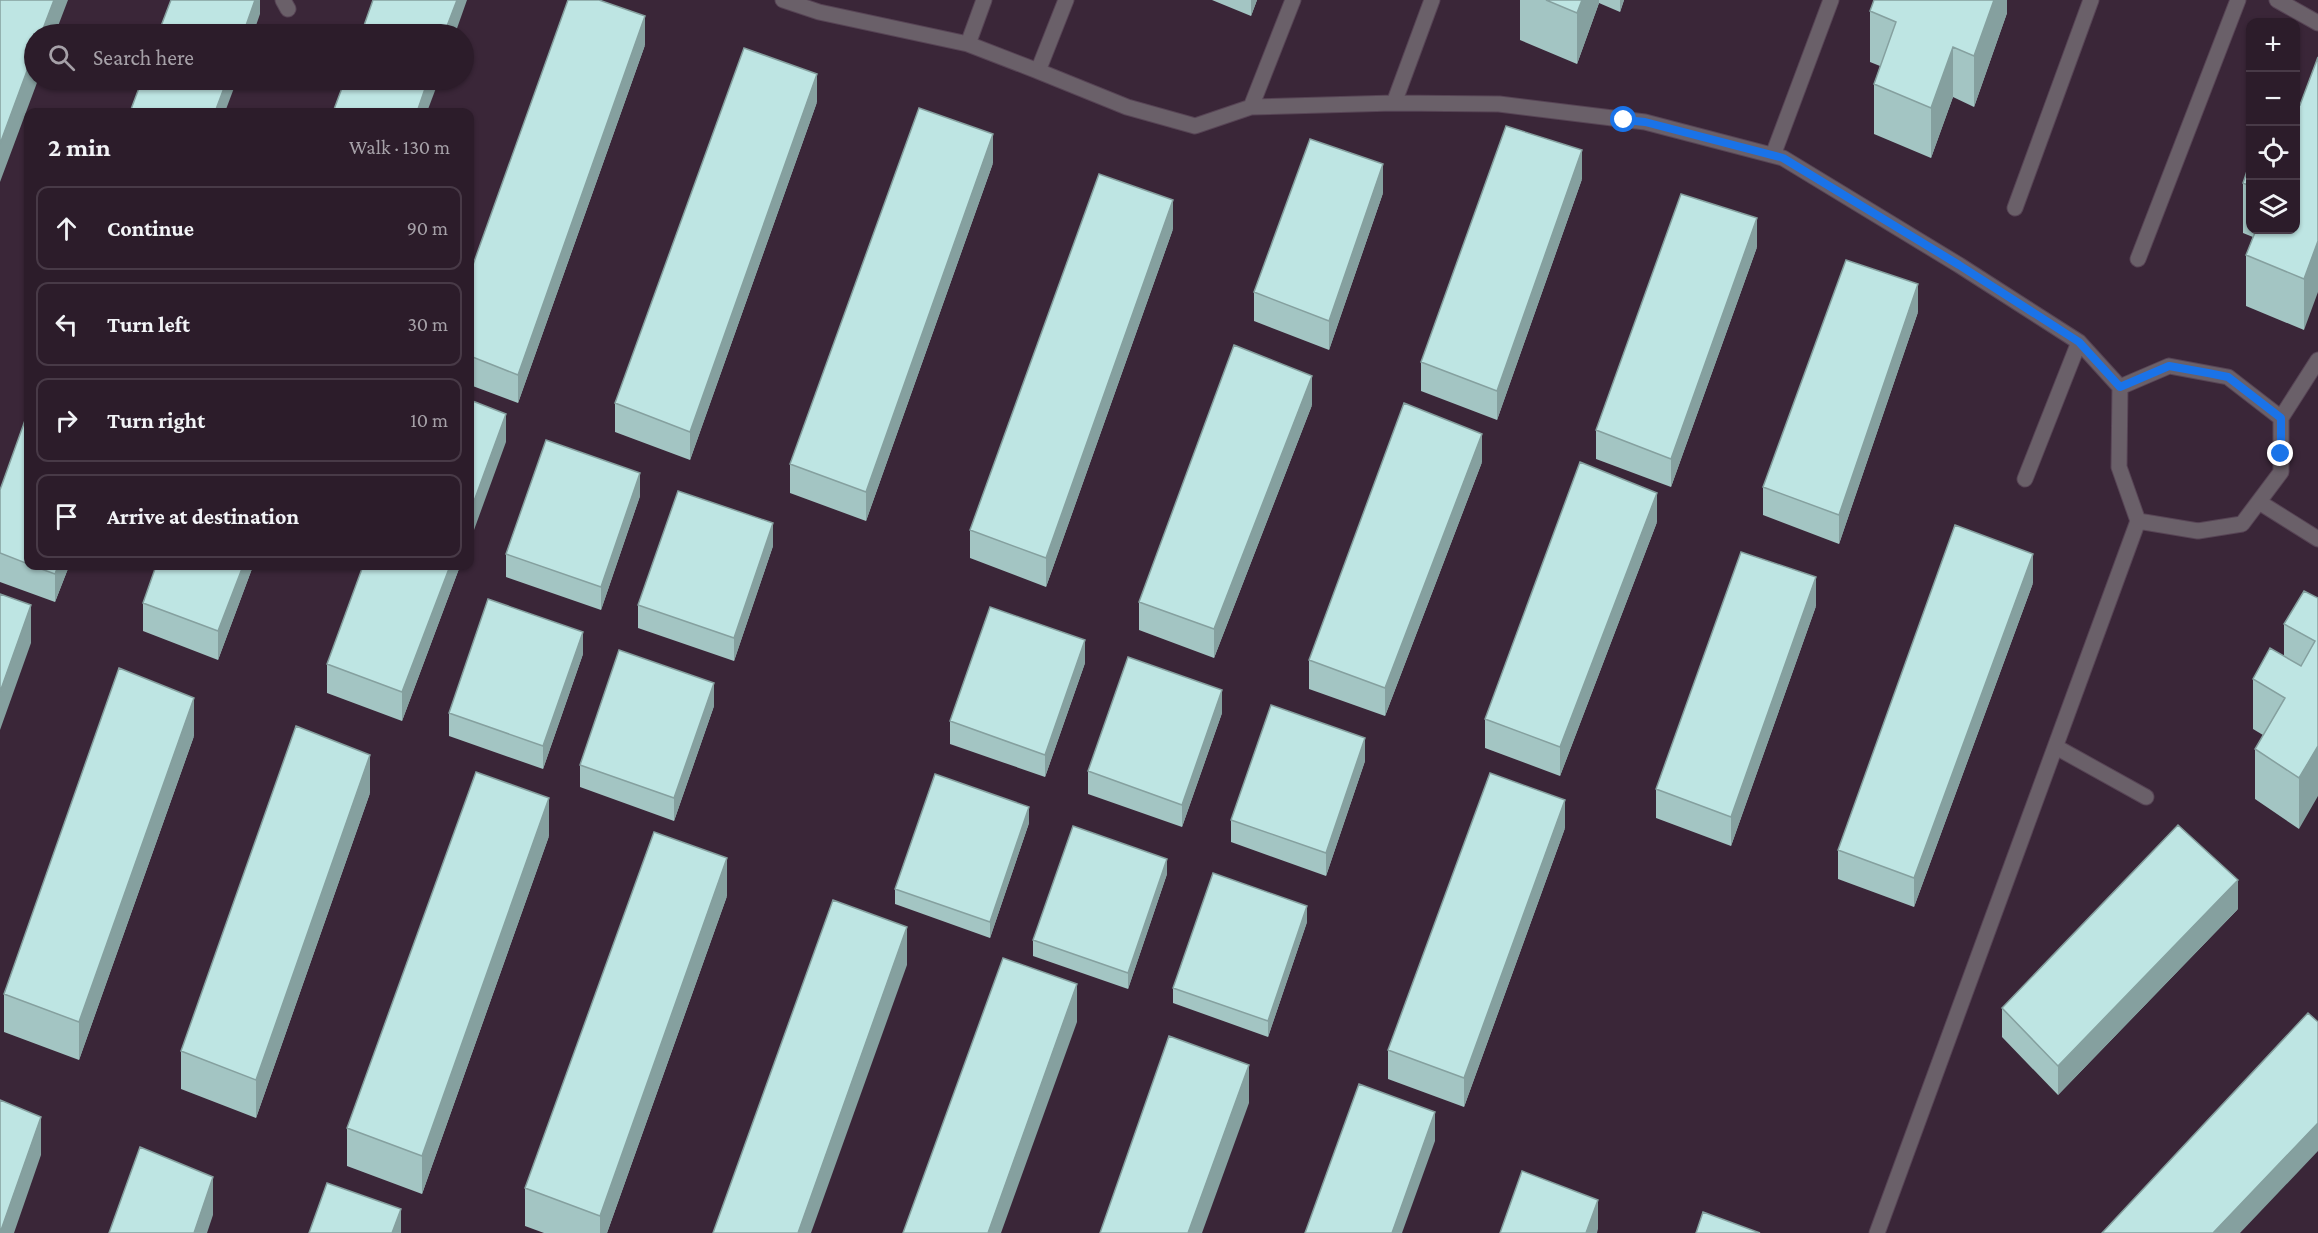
<!DOCTYPE html>
<meta charset="utf-8">
<style>
:root{--surface:#2c1c2a;--page:#342532;--text:#f1f3f6;--muted:#a6a1a8;--line:#483a47}
body{margin:0;font-family:"Crimson Pro",serif;background:var(--page);color:var(--text)}
.controls{position:absolute;right:18px;top:18px;display:grid;overflow:hidden;border-radius:12px;box-shadow:0 2px 4px #0004}
.controls button{width:54px;height:54px;display:grid;place-items:center;padding:0;border:0;border-bottom:2px solid var(--line);background:var(--surface);color:var(--text);font:30px sans-serif}
.stop{position:absolute;width:18px;height:18px;margin:-14px;border:4px solid #1a73e8;border-radius:50%;background:#fff}
.stop.end{background:#1a73e8;border-color:#fff;box-shadow:0 2px 6px #0008}
.list{margin:0;padding:0;list-style:none}
h2{display:flex;justify-content:space-between;align-items:center;height:78px;margin:0;padding:0 24px;font-size:26px}
h2 small{font-size:20px;font-weight:400;color:var(--muted)}
.list li{display:grid;grid-template-columns:39px 1fr auto;gap:18px;align-items:center;box-sizing:border-box;height:84px;margin:0 12px 12px;padding:0 12px;border:2px solid var(--line);border-radius:12px}
.list b{display:block;font-size:22px;white-space:nowrap}
.list em{font-size:20px;font-style:normal;color:var(--muted)}
.icon{flex:none;width:33px;height:33px;fill:none;stroke:currentColor;stroke-width:2;stroke-linecap:round;stroke-linejoin:round}
.map{position:relative;flex:none;width:2318px;height:1233px;overflow:hidden}
.search{position:absolute;background:var(--surface);box-shadow:0 2px 4px #0004;left:24px;top:24px;width:450px;height:66px;display:flex;align-items:center;gap:15px;box-sizing:border-box;padding:0 21px;border-radius:33px;color:var(--muted);font-size:22px}
.panel{position:absolute;background:var(--surface);box-shadow:0 2px 4px #0004;left:24px;top:108px;width:450px;height:462px;border-radius:12px}
.map>svg:first-child{display:block}
.lines{fill:none;stroke-linecap:round;stroke-linejoin:round}
.minor-casing{stroke:#574455;stroke-width:17}
.minor{stroke:#6a6069;stroke-width:15}
.wall{fill:#a3c5c3}
.shaded-wall{fill:#85a09f}
.building{fill:#bee5e3;stroke:#85a09f;stroke-width:1.5}
.route{stroke:#1a73e8;stroke-width:8}
</style>
<div class="map">
<svg width="2318" height="1233" viewBox="0 0 2318 1233">
<rect width="100%" height="100%" fill="#3a2638"/>
<g class="lines">
<defs>
<path id="minor" d="M 283,0 L 288,9
M 783,0 L 819,12 L 968,44 L 984,0
M 1066,0 L 1038,71 L 1127,107 L 1195,126 L 1251,107 L 1293,0
M 1432,0 L 1394,103 L 1499,104 L 1645,122 L 1783,158 L 1959,265 L 2079,342 L 2120,387 L 2119,467 L 2138,521 L 2198,531 L 2242,524 L 2281,472 L 2281,418 L 2228,377 L 2169,366 L 2120,387
M 2277,0 L 2318,23
M 968,44 L 1038,71
M 1251,107 L 1394,103
M 1773,155 L 1831,0
M 2015,208 L 2091,0
M 2138,259 L 2238,0
M 2281,418 L 2318,360
M 2025,479 L 2079,342
M 2259,502 L 2318,539
M 2056,747 L 2146,797
M 1877,1233 L 2138,521"/>
</defs>
<!-- minor casing -->
<use href="#minor" class="minor-casing"/>
<!-- minor -->
<use href="#minor" class="minor"/>
</g>
<!-- wall -->
<path class="wall" d="M 1212,0 L 1257,0 L 1251,16 Z
M 1520,0 L 1624,0 L 1620,12 L 1599,3 L 1577,64 L 1520,40 Z
M 2007,0 L 2007,13 L 1974,107 L 1953,97 L 1931,158 L 1874,134 L 1874,84 L 1880,66 L 1870,62 L 1870,11 Z
M 645,45 L 518,403 L 470,385 L 470,273 Z
M 2318,57 L 2304,330 L 2246,306 L 2246,255 L 2253,237 L 2243,233 L 2243,183 L 2250,162 L 2250,230 L 2295,230 L 2295,103 L 2300,105 Z
M 817,102 L 690,460 L 615,432 L 615,403 Z
M 993,163 L 866,521 L 790,493 L 790,464 Z
M 1582,179 L 1497,420 L 1421,391 L 1421,362 Z
M 1383,193 L 1329,350 L 1254,321 L 1254,292 Z
M 1173,229 L 1046,587 L 970,558 L 970,530 Z
M 1757,247 L 1671,487 L 1596,459 L 1596,430 Z
M 1918,312 L 1839,544 L 1763,515 L 1763,487 Z
M 1312,405 L 1214,658 L 1139,630 L 1139,602 Z
M 28,412 L 28,566 L 69,566 L 55,602 L 0,582 L 0,490 Z
M 1482,462 L 1385,716 L 1309,689 L 1309,660 Z
M 640,496 L 601,610 L 506,577 L 506,554 Z
M 1657,522 L 1560,776 L 1485,748 L 1485,719 Z
M 773,546 L 734,661 L 638,628 L 638,605 Z
M 253,566 L 218,660 L 143,631 L 143,603 Z
M 460,566 L 402,721 L 327,693 L 327,664 Z
M 2033,583 L 1914,907 L 1838,879 L 1838,850 Z
M 2318,598 L 2299,829 L 2255,799 L 2255,749 L 2263,735 L 2253,729 L 2253,679 L 2284,656 L 2284,624 Z
M 1816,606 L 1731,846 L 1656,818 L 1656,789 Z
M 583,654 L 543,769 L 449,736 L 449,713 Z
M 1085,663 L 1045,777 L 950,744 L 950,721 Z
M 714,706 L 674,821 L 580,787 L 580,765 Z
M 1222,713 L 1182,827 L 1088,794 L 1088,771 Z
M 194,736 L 79,1060 L 4,1032 L 4,994 Z
M 1365,761 L 1326,876 L 1231,842 L 1231,820 Z
M 370,793 L 256,1118 L 181,1089 L 181,1051 Z
M 1029,823 L 990,938 L 895,904 L 895,889 Z
M 1565,828 L 1464,1107 L 1388,1079 L 1388,1050 Z
M 549,836 L 422,1194 L 347,1166 L 347,1128 Z
M 1167,874 L 1128,989 L 1033,956 L 1033,940 Z
M 727,896 L 607,1233 L 544,1233 L 525,1226 L 525,1188 Z
M 2238,909 L 2058,1095 L 2002,1037 L 2002,1008 Z
M 1307,922 L 1268,1037 L 1173,1003 L 1173,988 Z"/>
<!-- shaded-wall -->
<path class="shaded-wall" d="M 54,0 L 68,0 L 55,34 L 41,34 Z
M 255,0 L 260,0 L 260,14 L 253,34 L 243,34 Z
M 457,0 L 467,0 L 455,34 L 444,34 Z
M 1251,0 L 1257,0 L 1251,16 Z
M 1582,0 L 1599,0 L 1599,3 L 1577,64 L 1577,13 Z
M 1620,0 L 1624,0 L 1620,12 Z
M 1994,0 L 2007,0 L 2007,13 L 1974,107 L 1974,56 Z
M 645,16 L 645,45 L 518,403 L 518,375 Z
M 1953,47 L 1953,97 L 1931,158 L 1931,108 Z
M 34,52 L 34,80 L 38,80 L 0,182 L 0,144 Z
M 817,74 L 817,102 L 690,460 L 690,432 Z
M 227,80 L 237,80 L 225,112 L 215,112 Z
M 428,80 L 439,80 L 427,112 L 417,112 Z
M 993,134 L 993,163 L 866,521 L 866,492 Z
M 1582,150 L 1582,179 L 1497,420 L 1497,391 Z
M 1383,164 L 1383,193 L 1329,350 L 1329,321 Z
M 1173,200 L 1173,229 L 1046,587 L 1046,558 Z
M 1757,218 L 1757,247 L 1671,487 L 1671,459 Z
M 2318,241 L 2318,292 L 2304,330 L 2304,279 Z
M 1918,284 L 1918,312 L 1839,544 L 1839,515 Z
M 1312,376 L 1312,405 L 1214,658 L 1214,629 Z
M 506,414 L 506,442 L 470,541 L 470,512 Z
M 1482,434 L 1482,462 L 1385,716 L 1385,688 Z
M 640,473 L 640,496 L 601,610 L 601,587 Z
M 1657,493 L 1657,522 L 1560,776 L 1560,747 Z
M 773,523 L 773,546 L 734,661 L 734,638 Z
M 2033,554 L 2033,583 L 1914,907 L 1914,878 Z
M 58,566 L 69,566 L 55,602 L 55,574 Z
M 243,566 L 253,566 L 218,660 L 218,631 Z
M 450,566 L 460,566 L 402,721 L 402,692 Z
M 1816,577 L 1816,606 L 1731,846 L 1731,817 Z
M 31,605 L 31,643 L 0,730 L 0,692 Z
M 583,632 L 583,654 L 543,769 L 543,746 Z
M 1085,640 L 1085,663 L 1045,777 L 1045,755 Z
M 714,683 L 714,706 L 674,821 L 674,798 Z
M 1222,690 L 1222,713 L 1182,827 L 1182,805 Z
M 194,698 L 194,736 L 79,1060 L 79,1022 Z
M 1365,738 L 1365,761 L 1326,876 L 1326,853 Z
M 2318,746 L 2318,796 L 2299,829 L 2299,778 Z
M 370,755 L 370,793 L 256,1118 L 256,1080 Z
M 549,798 L 549,836 L 422,1194 L 422,1156 Z
M 1565,800 L 1565,828 L 1464,1107 L 1464,1078 Z
M 1029,807 L 1029,823 L 990,938 L 990,922 Z
M 727,858 L 727,896 L 607,1233 L 600,1233 L 600,1216 Z
M 1167,859 L 1167,874 L 1128,989 L 1128,973 Z
M 2238,880 L 2238,909 L 2058,1095 L 2058,1066 Z
M 1307,906 L 1307,922 L 1268,1037 L 1268,1021 Z
M 907,927 L 907,965 L 811,1233 L 798,1233 Z
M 1077,984 L 1077,1022 L 1001,1233 L 988,1233 Z
M 1249,1065 L 1249,1103 L 1202,1233 L 1188,1233 Z
M 1435,1112 L 1435,1141 L 1402,1233 L 1392,1233 Z
M 41,1117 L 41,1155 L 14,1233 L 0,1233 Z
M 2318,1123 L 2318,1151 L 2240,1233 L 2213,1233 Z
M 213,1177 L 213,1215 L 207,1233 L 194,1233 Z
M 1598,1200 L 1598,1229 L 1597,1233 L 1586,1233 Z
M 401,1209 L 401,1233 L 392,1233 Z"/>
<!-- building -->
<path class="building" d="M 0,0 L 54,0 L 41,34 L 34,34 L 34,52 L 0,144 Z
M 171,0 L 255,0 L 243,34 L 158,34 Z
M 373,0 L 457,0 L 444,34 L 361,34 Z
M 568,0 L 599,0 L 645,16 L 518,375 L 470,356 L 470,273 Z
M 1546,0 L 1582,0 L 1577,13 Z
M 1874,0 L 1994,0 L 1974,56 L 1953,47 L 1931,108 L 1874,84 L 1896,22 L 1870,11 Z
M 744,48 L 817,74 L 690,432 L 615,403 Z
M 2318,57 L 2318,241 L 2304,279 L 2246,255 L 2256,230 L 2295,230 L 2295,142 L 2297,139 L 2295,139 L 2295,103 L 2300,105 Z
M 142,80 L 227,80 L 215,112 L 130,112 Z
M 345,80 L 428,80 L 417,112 L 333,112 Z
M 919,108 L 993,134 L 866,492 L 790,464 Z
M 1506,126 L 1582,150 L 1497,391 L 1421,362 Z
M 1310,139 L 1383,164 L 1329,321 L 1254,292 Z
M 2250,162 L 2250,186 L 2243,183 Z
M 1099,174 L 1173,200 L 1046,558 L 970,530 Z
M 1681,194 L 1757,218 L 1671,459 L 1596,430 Z
M 1846,260 L 1918,284 L 1839,515 L 1763,487 Z
M 1234,345 L 1312,376 L 1214,629 L 1139,602 Z
M 470,400 L 506,414 L 470,512 Z
M 1404,403 L 1482,434 L 1385,688 L 1309,660 Z
M 28,412 L 28,564 L 0,553 L 0,490 Z
M 546,440 L 640,473 L 601,587 L 506,554 Z
M 1580,462 L 1657,493 L 1560,747 L 1485,719 Z
M 678,491 L 773,523 L 734,638 L 638,605 Z
M 1955,525 L 2033,554 L 1914,878 L 1838,850 Z
M 1741,552 L 1816,577 L 1731,817 L 1656,789 Z
M 33,566 L 58,566 L 55,574 Z
M 156,566 L 243,566 L 218,631 L 143,603 Z
M 363,566 L 450,566 L 402,692 L 327,664 Z
M 2304,591 L 2318,598 L 2318,746 L 2299,778 L 2255,749 L 2285,698 L 2253,679 L 2270,648 L 2301,666 L 2315,641 L 2284,624 Z
M 0,594 L 31,605 L 0,692 Z
M 488,599 L 583,632 L 543,746 L 449,713 Z
M 990,607 L 1085,640 L 1045,755 L 950,721 Z
M 619,650 L 714,683 L 674,798 L 580,765 Z
M 1128,657 L 1222,690 L 1182,805 L 1088,771 Z
M 119,668 L 194,698 L 79,1022 L 4,994 Z
M 1271,705 L 1365,738 L 1326,853 L 1231,820 Z
M 296,726 L 370,755 L 256,1080 L 181,1051 Z
M 476,772 L 549,798 L 422,1156 L 347,1128 Z
M 1490,773 L 1565,800 L 1464,1078 L 1388,1050 Z
M 935,774 L 1029,807 L 990,922 L 895,889 Z
M 2178,825 L 2238,880 L 2058,1066 L 2002,1008 Z
M 1073,826 L 1167,859 L 1128,973 L 1033,940 Z
M 654,832 L 727,858 L 600,1216 L 525,1188 Z
M 1213,873 L 1307,906 L 1268,1021 L 1173,988 Z
M 833,900 L 907,927 L 798,1233 L 713,1233 Z
M 1003,958 L 1077,984 L 988,1233 L 903,1233 Z
M 2308,1013 L 2318,1022 L 2318,1123 L 2213,1233 L 2102,1233 Z
M 1169,1036 L 1249,1065 L 1188,1233 L 1100,1233 Z
M 1359,1084 L 1435,1112 L 1392,1233 L 1305,1233 Z
M 0,1100 L 41,1117 L 0,1233 Z
M 140,1147 L 213,1177 L 194,1233 L 109,1233 Z
M 1522,1171 L 1598,1200 L 1586,1233 L 1500,1233 Z
M 327,1183 L 401,1209 L 392,1233 L 309,1233 Z
M 1703,1212 L 1760,1233 L 1696,1233 Z"/>
<g class="lines">
<!-- route -->
<path class="route" d="M 1624,120 L 1645,122 L 1783,158 L 1959,265 L 2079,342 L 2120,387 L 2169,366 L 2208,373 L 2228,377 L 2281,418 L 2281,454"/>
</g>
</svg>
<div class="controls">
<button>+</button>
<button>−</button>
<button><svg class="icon" aria-label="locate" viewBox="0 0 24 24"><circle cx="12" cy="12" r="6"/><path d="M12 2v4M12 18v4M2 12h4M18 12h4"/></svg></button>
<button><svg class="icon" aria-label="layers" viewBox="0 0 24 24"><path d="M12 4l9 5-9 5-9-5zM3 14l9 5 9-5"/></svg></button>
</div>
<div class="stop" style="left:1624px;top:120px"></div>
<div class="stop end" style="left:2281px;top:454px"></div>
<div class="search"><svg class="icon" aria-label="search" viewBox="0 0 24 24"><circle cx="10" cy="10" r="6"/><path d="M15 15l6 6"/></svg>Search here</div>
<section class="panel">
<h2>2 min<small>Walk · 130 m</small></h2>
<ul class="list">
<li><svg class="icon" aria-label="ahead" viewBox="0 0 24 24"><path d="M12 20V5M6 11l6-6 6 6"/></svg><div><b>Continue</b></div><em>90 m</em></li>
<li><svg class="icon" aria-label="left" viewBox="0 0 24 24"><path d="M17 20v-9H6M10 6l-5 5 5 5"/></svg><div><b>Turn left</b></div><em>30 m</em></li>
<li><svg class="icon" aria-label="right" viewBox="0 0 24 24"><path d="M7 20v-9h11M14 6l5 5-5 5"/></svg><div><b>Turn right</b></div><em>10 m</em></li>
<li><svg class="icon" aria-label="arrive" viewBox="0 0 24 24"><path d="M6 21V4h12l-3 4 3 4H6"/></svg><div><b>Arrive at destination</b></div></li>
</ul>
</section>
</div>
